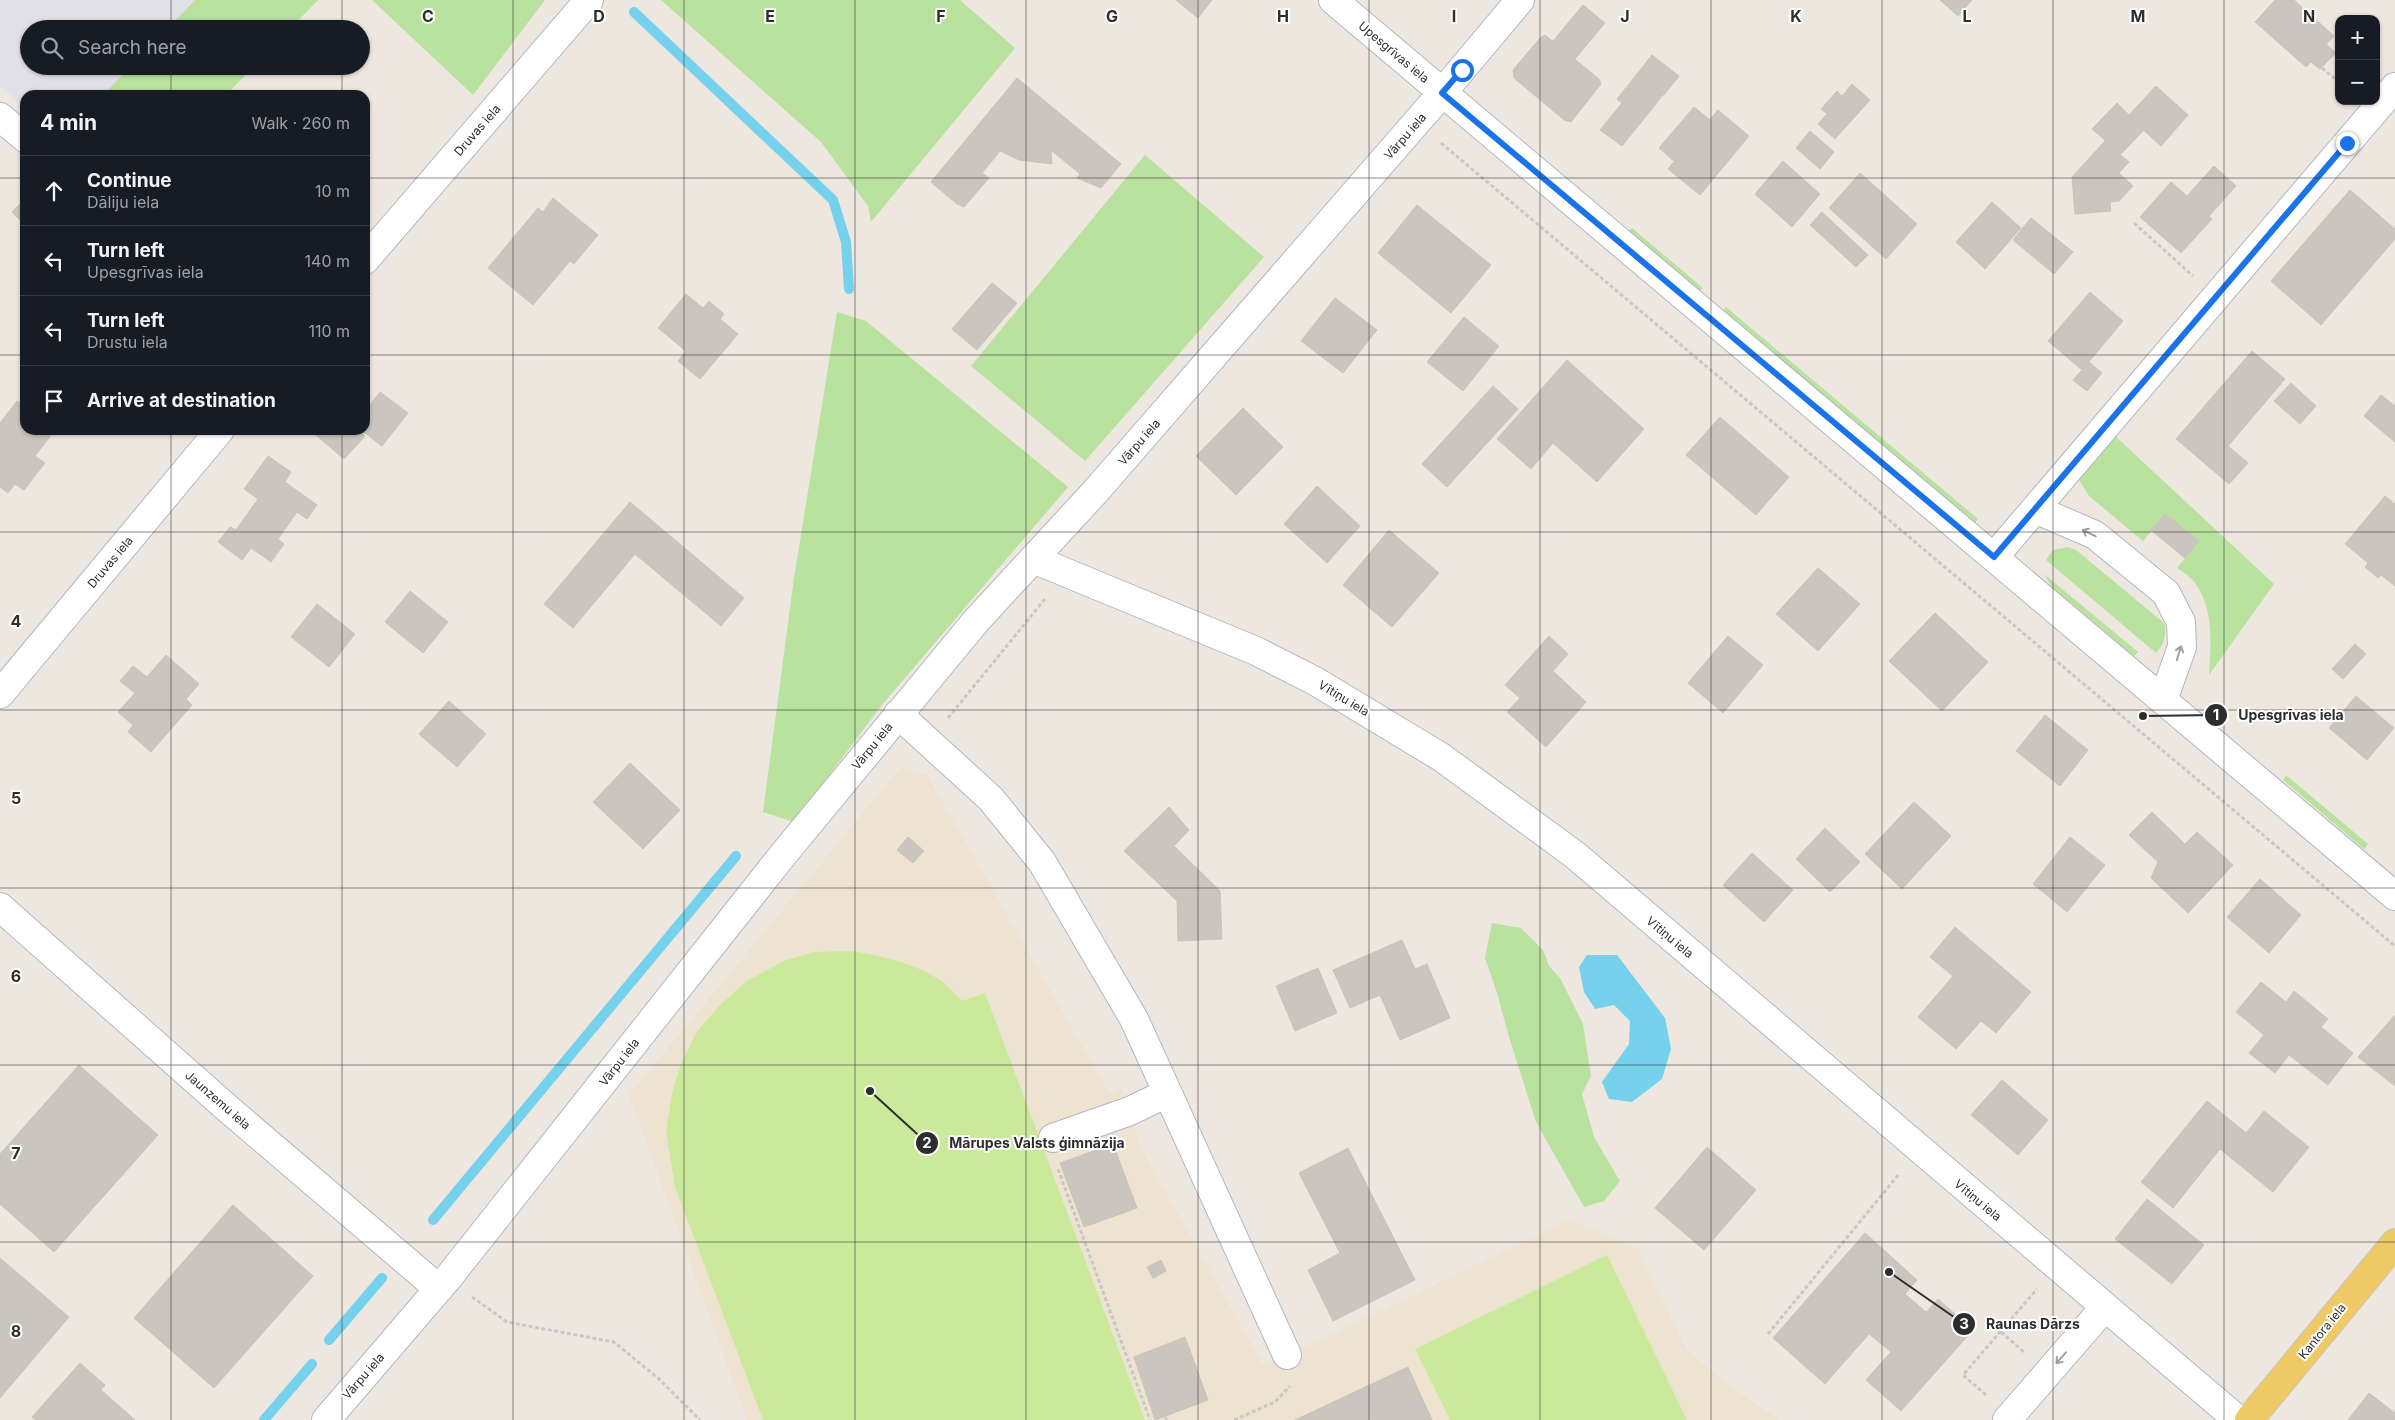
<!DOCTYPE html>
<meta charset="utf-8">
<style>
:root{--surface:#171b24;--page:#20242c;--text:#f1f3f6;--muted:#9ea1a6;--line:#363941}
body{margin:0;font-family:Inter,sans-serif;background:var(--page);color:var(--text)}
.controls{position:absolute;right:15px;top:15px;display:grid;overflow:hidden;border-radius:10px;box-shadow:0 1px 4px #0004}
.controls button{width:45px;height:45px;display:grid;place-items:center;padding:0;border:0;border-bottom:1px solid var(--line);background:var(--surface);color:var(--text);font:25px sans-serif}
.stop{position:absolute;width:15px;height:15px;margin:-11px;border:4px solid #1a73e8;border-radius:50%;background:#fff}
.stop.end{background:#1a73e8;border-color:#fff;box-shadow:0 1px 5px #0008}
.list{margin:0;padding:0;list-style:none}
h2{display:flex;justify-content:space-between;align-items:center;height:65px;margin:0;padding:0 20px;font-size:21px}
h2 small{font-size:16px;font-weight:400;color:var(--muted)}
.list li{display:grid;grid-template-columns:32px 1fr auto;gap:15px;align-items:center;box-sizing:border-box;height:70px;padding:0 20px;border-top:1px solid var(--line)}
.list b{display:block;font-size:19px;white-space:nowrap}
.list p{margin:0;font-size:16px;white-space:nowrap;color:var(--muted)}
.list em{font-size:16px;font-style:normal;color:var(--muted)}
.icon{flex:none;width:28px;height:28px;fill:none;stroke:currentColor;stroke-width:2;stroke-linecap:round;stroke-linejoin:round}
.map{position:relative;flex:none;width:2395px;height:1420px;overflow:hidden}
.search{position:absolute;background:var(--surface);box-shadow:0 1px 4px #0004;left:20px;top:20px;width:350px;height:55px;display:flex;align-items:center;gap:12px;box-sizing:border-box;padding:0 18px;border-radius:28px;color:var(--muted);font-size:19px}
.panel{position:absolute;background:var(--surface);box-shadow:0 1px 4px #0004;left:20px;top:90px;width:350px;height:345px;border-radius:15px}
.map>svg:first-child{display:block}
.industrial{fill:#e1e0e7}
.education{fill:#eee3d0}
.green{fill:#b8e29e}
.pitch{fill:#cbe99a}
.water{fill:#76d1ec}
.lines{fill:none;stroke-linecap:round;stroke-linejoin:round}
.stream{stroke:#76d1ec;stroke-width:10}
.building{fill:#cac5be;stroke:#c9c3b9}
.minor-casing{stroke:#b3b6c0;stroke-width:30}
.major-casing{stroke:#c8c8c8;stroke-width:30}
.path{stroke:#c8c8c8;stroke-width:3;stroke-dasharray:4 2.5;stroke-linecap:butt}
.minor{stroke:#fff;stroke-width:28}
.major{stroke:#eec965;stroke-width:28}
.oneway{stroke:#a0a0a0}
.route{stroke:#1a73e8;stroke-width:6}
.grid{fill:none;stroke:#2d2d2d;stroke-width:1;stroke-opacity:0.55}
.labels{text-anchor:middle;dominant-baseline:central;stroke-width:4;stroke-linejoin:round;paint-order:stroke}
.street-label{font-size:12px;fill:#2d2d2d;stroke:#fff}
.grid-label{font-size:16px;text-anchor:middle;font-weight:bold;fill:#2d2d2d;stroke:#fff;stroke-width:4;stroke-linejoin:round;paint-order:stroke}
.leader{fill:none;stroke:#2d2d2d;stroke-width:2}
.callout-dot{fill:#2d2d2d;stroke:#fff;stroke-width:2}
.mark-label{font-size:15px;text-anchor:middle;font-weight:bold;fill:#fff}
.callout-label{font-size:14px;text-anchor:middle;font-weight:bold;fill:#2d2d2d;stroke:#fff;stroke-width:4;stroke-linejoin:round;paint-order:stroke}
</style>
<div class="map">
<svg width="2395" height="1420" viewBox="0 0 2395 1420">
<rect width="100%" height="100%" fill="#eee7e0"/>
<!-- industrial -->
<path class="industrial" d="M 0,0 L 195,0 L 167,29 L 29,29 L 29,66 L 131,66 L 103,95 L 25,95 L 25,108 L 0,86 Z"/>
<!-- education -->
<path class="education" d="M 901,767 L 927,775 L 1110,1094 L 1122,1087 L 1140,1146 L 1263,1365 L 1320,1340 L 1569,1220 L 1637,1247 L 1687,1349 L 1722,1380 L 1779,1420 L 747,1420 L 629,1095 Z"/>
<!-- green -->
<path class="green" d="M 195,0 L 318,0 L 290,29 L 167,29 Z
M 372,0 L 545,0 L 473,95 Z
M 661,0 L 960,0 L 1015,48 L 871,222 L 868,206 L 821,142 Z
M 131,66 L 254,66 L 226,95 L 103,95 Z
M 1145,155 L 1264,257 L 1085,461 L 971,366 Z
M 1632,228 L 1703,288 L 1699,291 L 1629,231 Z
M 1726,307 L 1978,519 L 1975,523 L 1723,311 Z
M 837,312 L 866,321 L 1068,487 L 881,706 L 794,822 L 763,812 L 794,578 Z
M 2113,434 L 2274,584 L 2209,675 C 2211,646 2214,608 2195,583 C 2191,577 2183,572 2177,568 L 2199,541 L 2165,514 L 2143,541 L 2089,496 L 2078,478 Z
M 2068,547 L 2076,550 L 2164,623 C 2167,635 2164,644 2156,653 L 2046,560 L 2053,550 Z
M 2044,574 L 2138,652 L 2134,656 L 2052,587 Z
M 2286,775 L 2368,844 L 2364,849 L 2283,780 Z
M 1492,923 L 1521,928 L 1543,950 L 1549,966 L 1560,978 L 1583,1024 L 1591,1076 L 1582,1094 L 1594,1137 L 1620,1181 L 1604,1201 L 1584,1207 L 1536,1122 L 1509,1037 L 1497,993 L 1485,958 Z"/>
<!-- pitch -->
<path class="pitch" d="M 852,951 C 882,956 914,963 940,980 C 948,986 955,994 962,1001 L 985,993 L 1145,1420 L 763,1420 L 675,1187 L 666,1131 L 673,1089 L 681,1064 L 696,1033 L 719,1006 L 747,981 L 786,960 L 815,952 Z
M 1607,1255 L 1687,1420 L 1450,1420 L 1415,1349 Z"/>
<!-- water -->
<path class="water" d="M 1587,955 L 1617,955 L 1665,1018 L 1671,1049 L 1662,1079 L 1632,1102 L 1609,1099 L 1602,1082 L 1629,1044 L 1630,1021 L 1614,1005 L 1595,1009 L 1584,992 L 1579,967 Z"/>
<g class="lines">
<!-- stream -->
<path class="stream" d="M 634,12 L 833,200 L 846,242 L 849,289
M 433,1220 L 736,856
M 329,1340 L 382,1278
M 264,1420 L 312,1364"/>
</g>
<!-- building -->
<path class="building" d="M 1176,0 L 1212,0 L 1198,18 Z
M 1940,0 L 1972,0 L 1958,16 Z
M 2275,0 L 2294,0 L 2334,36 L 2306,67 L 2255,22 Z
M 1583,5 L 1605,23 L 1575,59 L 1553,41 Z
M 1545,35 L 1599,79 L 1601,84 L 1571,122 L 1564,120 L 1514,78 L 1513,70 L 1540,38 Z
M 2327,45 L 2336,53 L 2320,69 L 2311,62 Z
M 1652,55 L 1679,76 L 1664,95 L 1637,74 Z
M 1637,74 L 1663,95 L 1643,120 L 1617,99 Z
M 1017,78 L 1121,164 L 1101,188 L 1077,178 L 1080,174 L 1051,150 L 1052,164 L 1019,160 L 1000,151 L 982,173 L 989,178 L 964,207 L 957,204 L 931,182 Z
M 1852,84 L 1870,100 L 1835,139 L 1818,124 L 1827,114 L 1821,109 L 1837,91 L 1842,96 Z
M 2156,86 L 2188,115 L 2161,146 L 2128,116 Z
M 1622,103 L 1643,120 L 1622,146 L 1600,130 Z
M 2117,103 L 2144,130 L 2121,154 L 2092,129 Z
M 1694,107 L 1710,120 L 1675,162 L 1659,148 Z
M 1718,110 L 1749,136 L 1700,195 L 1668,169 Z
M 1810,131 L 1834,152 L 1820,169 L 1796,148 Z
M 2105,141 L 2129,162 L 2119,173 L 2133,186 L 2119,201 L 2110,202 L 2111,211 L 2075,214 L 2072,177 Z
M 1783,161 L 1820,194 L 1792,227 L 1755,194 Z
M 2214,166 L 2236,186 L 2209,216 L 2212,219 L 2181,253 L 2140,217 L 2171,182 L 2187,196 Z
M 1860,173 L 1917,224 L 1886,259 L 1829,208 Z
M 2350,190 L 2395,229 L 2395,239 L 2321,325 L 2271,281 Z
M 553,198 L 598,235 L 574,264 L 570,261 L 533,305 L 488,268 L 538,208 L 543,212 Z
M 25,199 L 25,225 L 12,212 Z
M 1992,202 L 2021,228 L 1985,269 L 1956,242 Z
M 1417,205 L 1491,265 L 1451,313 L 1378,253 Z
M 1822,212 L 1868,255 L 1856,267 L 1810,225 Z
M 2031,218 L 2073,252 L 2054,274 L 2013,240 Z
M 992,283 L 1017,303 L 977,350 L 952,329 Z
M 2090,292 L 2123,321 L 2082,370 L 2048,341 Z
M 686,294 L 703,308 L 709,301 L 724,314 L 720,319 L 738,334 L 700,379 L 678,361 L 686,351 L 658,328 Z
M 1335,298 L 1377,330 L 1343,373 L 1301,341 Z
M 1464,317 L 1499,346 L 1463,391 L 1427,362 Z
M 2252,351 L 2285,379 L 2228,446 L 2248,463 L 2229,484 L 2176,439 Z
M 1567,360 L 1644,429 L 1597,482 L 1553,443 L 1531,469 L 1497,439 Z
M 2089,362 L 2102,373 L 2087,391 L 2073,380 Z
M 2291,383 L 2316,406 L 2300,424 L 2274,401 Z
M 1493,386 L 1518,409 L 1447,487 L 1422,464 Z
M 380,392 L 408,413 L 382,446 L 361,430 L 365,430 L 365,411 Z
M 2381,395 L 2395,406 L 2395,442 L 2364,416 Z
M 17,401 L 25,407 L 25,430 L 55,430 L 35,456 L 45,463 L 24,490 L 15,484 L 8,493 L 0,487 L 0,423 Z
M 1243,408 L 1283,447 L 1236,495 L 1196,456 Z
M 1720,417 L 1789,477 L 1756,515 L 1686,455 Z
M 310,430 L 358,430 L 365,436 L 344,459 Z
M 268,456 L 291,472 L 285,482 L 317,505 L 307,519 L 297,512 L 278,539 L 284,544 L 271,562 L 251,548 L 242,560 L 218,542 L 230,527 L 236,530 L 258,499 L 244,489 Z
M 1317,486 L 1360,526 L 1327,563 L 1284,524 Z
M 2385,496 L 2395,504 L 2395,586 L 2381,575 L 2378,578 L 2365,567 L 2368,563 L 2345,544 Z
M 630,502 L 744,598 L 721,626 L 635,554 L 573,628 L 544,604 Z
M 2165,514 L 2199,541 L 2185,558 L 2151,530 Z
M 1389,530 L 1439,573 L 1392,627 L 1343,585 Z
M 1818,568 L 1860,604 L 1818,651 L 1776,614 Z
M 410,591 L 448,622 L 423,653 L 385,622 Z
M 317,604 L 355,634 L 329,667 L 291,637 Z
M 1935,613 L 1988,662 L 1942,711 L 1889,661 Z
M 1549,636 L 1568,654 L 1553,671 L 1586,702 L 1546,747 L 1507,712 L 1520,698 L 1505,685 Z
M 1728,636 L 1763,665 L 1723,713 L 1688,683 Z
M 2355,644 L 2366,654 L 2343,679 L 2332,669 Z
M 166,655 L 199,684 L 186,699 L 192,705 L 151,752 L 128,732 L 133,725 L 118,712 L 135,693 L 120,681 L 133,666 L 147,677 Z
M 2356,696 L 2394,728 L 2367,760 L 2329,728 Z
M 449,701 L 486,734 L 457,767 L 419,734 Z
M 2045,715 L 2088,750 L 2060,786 L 2016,751 Z
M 630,763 L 680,810 L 643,849 L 593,802 Z
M 1914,802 L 1951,836 L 1902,889 L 1865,854 Z
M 1169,807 L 1189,830 L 1174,846 L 1220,891 L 1222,939 L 1178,941 L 1177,901 L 1124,851 Z
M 2152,812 L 2185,844 L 2197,832 L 2233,865 L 2188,913 L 2151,878 L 2158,862 L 2129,835 Z
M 1825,828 L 1860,862 L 1830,892 L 1796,859 Z
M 908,837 L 924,851 L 913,863 L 897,850 Z
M 2070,837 L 2105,865 L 2067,912 L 2033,884 Z
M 1752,853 L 1793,890 L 1764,922 L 1723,885 Z
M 2260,879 L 2301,915 L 2269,953 L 2227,917 Z
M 1955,927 L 2031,992 L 1996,1033 L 1981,1021 L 1956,1049 L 1918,1017 L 1953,976 L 1930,957 Z
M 1402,940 L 1415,969 L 1427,964 L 1450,1018 L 1400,1040 L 1380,995 L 1350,1008 L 1333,970 Z
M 1318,968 L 1337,1013 L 1295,1031 L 1276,986 Z
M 2261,982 L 2286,1002 L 2294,991 L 2328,1019 L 2321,1027 L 2353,1053 L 2328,1085 L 2289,1055 L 2275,1073 L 2249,1053 L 2264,1035 L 2236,1012 Z
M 2395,1015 L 2395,1086 L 2358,1057 Z
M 79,1065 L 158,1135 L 54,1252 L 0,1204 L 0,1154 Z
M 2002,1080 L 2048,1120 L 2018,1155 L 1971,1115 Z
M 2207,1101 L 2246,1133 L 2264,1111 L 2309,1147 L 2273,1192 L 2220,1149 L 2173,1208 L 2141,1182 Z
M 1113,1144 L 1137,1208 L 1084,1227 L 1060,1163 Z
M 1707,1147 L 1756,1190 L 1704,1250 L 1655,1208 Z
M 1348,1148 L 1415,1280 L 1333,1321 L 1308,1270 L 1340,1253 L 1299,1173 Z
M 2147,1199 L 2204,1245 L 2172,1284 L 2115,1239 Z
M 233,1205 L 313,1276 L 214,1388 L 134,1318 Z
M 1865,1233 L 1917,1280 L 1905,1294 L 1926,1312 L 1891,1352 L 1869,1334 L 1825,1384 L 1773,1338 Z
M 0,1258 L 69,1317 L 0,1398 Z
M 1161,1260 L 1166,1271 L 1153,1278 L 1147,1267 Z
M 1938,1299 L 1973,1330 L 1901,1411 L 1866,1380 Z
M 1185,1337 L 1208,1400 L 1155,1420 L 1134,1357 Z
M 80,1363 L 105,1385 L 101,1390 L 135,1420 L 36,1420 L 32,1417 Z
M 1408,1367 L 1432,1420 L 1295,1420 Z
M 2369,1393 L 2395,1413 L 2395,1420 L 2348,1420 Z"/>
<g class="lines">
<defs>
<path id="minor" d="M 1333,0 L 2395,896
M 0,117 L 25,138
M 365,260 L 589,0
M 2035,509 L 2095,535 L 2166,593 L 2181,622 L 2182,647 L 2163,700
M 1994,557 L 2395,87
M 1033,559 L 1256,651 L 1315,681 L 1441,757 L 1575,855 L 2238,1420
M 0,694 L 220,430
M 898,714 L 991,799 L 1042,862 L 1134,1019 L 1287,1355
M 0,907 L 227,1108 L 439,1289
M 1053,1138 L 1130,1111 L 1167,1093
M 326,1420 L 448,1278 L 782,856 L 976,621 L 1095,492 L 1442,93 L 1520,0
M 2007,1420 L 2105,1307"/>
<path id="major" d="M 2249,1420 L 2395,1243"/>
</defs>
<!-- minor casing -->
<use href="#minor" class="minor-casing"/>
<!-- major casing -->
<use href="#major" class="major-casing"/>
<!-- path -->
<path class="path" d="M 2322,68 L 2339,82
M 1441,143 L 2395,946
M 2134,223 L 2193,276
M 948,718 L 1045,599
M 1058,1169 L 1150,1420
M 472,1297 L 507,1322 L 614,1342 L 659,1379 L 700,1420
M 2001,1332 L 2025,1353
M 1768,1334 L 1899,1174
M 1986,1395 L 1963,1375 L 2037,1289
M 1165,1417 L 1167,1420
M 1234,1420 L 1275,1402 L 1290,1386"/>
<!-- minor -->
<use href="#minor" class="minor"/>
<!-- major -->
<use href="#major" class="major"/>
</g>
<!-- one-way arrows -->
<defs><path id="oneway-shaft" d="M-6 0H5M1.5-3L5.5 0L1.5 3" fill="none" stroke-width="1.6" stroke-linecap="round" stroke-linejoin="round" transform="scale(1.25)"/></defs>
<g class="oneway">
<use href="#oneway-shaft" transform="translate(2089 533) rotate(-154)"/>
<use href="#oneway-shaft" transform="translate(2179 653) rotate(-73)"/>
<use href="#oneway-shaft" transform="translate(2061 1358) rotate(131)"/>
</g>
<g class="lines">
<!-- route -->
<path class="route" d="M 1462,70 L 1442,93 L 1994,557 L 2347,143"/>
</g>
<!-- grid -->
<path class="grid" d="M 171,0 L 171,29M 342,0 L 342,29M 513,0 L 513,1420M 684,0 L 684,1420M 855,0 L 855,1420M 1026,0 L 1026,1420M 1198,0 L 1198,1420M 1369,0 L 1369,1420M 1540,0 L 1540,1420M 1711,0 L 1711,1420M 1882,0 L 1882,1420M 2053,0 L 2053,1420M 2224,0 L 2224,1420M 171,66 L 171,95M 342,66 L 342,95M 0,178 L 25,178M 365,178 L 2395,178M 0,355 L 25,355M 365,355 L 2395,355M 171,430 L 171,1420M 342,430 L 342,1420M 0,532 L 2395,532M 0,710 L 2395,710M 0,888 L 2395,888M 0,1065 L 2395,1065M 0,1242 L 2395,1242"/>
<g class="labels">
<!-- street labels -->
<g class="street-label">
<text transform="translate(1394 52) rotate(40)">Upesgrīvas iela</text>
<text transform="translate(477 130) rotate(-49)">Druvas iela</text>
<text transform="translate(1405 136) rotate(-49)">Vārpu iela</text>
<text transform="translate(1139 442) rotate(-49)">Vārpu iela</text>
<text transform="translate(110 562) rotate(-50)">Druvas iela</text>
<text transform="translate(1344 698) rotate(31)">Vītiņu iela</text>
<text transform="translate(872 746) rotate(-51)">Vārpu iela</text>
<text transform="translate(1670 937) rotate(40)">Vītiņu iela</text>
<text transform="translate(619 1062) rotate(-52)">Vārpu iela</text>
<text transform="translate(218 1100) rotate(41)">Jaunzemu iela</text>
<text transform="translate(1978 1200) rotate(40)">Vītiņu iela</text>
<text transform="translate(2322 1331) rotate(-51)">Kantora iela</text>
<text transform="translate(363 1376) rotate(-49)">Vārpu iela</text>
</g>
</g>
<g class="grid-label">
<text x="428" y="22">C</text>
<text x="599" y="22">D</text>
<text x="770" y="22">E</text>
<text x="941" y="22">F</text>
<text x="1112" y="22">G</text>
<text x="1283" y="22">H</text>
<text x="1454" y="22">I</text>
<text x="1625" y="22">J</text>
<text x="1796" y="22">K</text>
<text x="1967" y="22">L</text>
<text x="2138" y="22">M</text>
<text x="2309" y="22">N</text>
<text x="16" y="627">4</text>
<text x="16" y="804">5</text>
<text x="16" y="982">6</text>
<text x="16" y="1159">7</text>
<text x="16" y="1337">8</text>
</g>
<!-- callouts -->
<path class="leader" d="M2143 716L2216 715M870 1091L927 1143M1889 1272L1964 1324"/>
<g class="callout-dot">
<circle cx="2143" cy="716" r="5"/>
<circle cx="870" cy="1091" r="5"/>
<circle cx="1889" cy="1272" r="5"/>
<circle cx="2216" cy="715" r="12"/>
<circle cx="927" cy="1143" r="12"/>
<circle cx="1964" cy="1324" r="12"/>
</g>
<g class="mark-label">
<text x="2216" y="720">1</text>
<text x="927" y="1148">2</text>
<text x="1964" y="1329">3</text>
</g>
<g class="callout-label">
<text x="2291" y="720">Upesgrīvas iela</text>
<text x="1037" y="1148">Mārupes Valsts ģimnāzija</text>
<text x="2033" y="1329">Raunas Dārzs</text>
</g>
</svg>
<div class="controls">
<button>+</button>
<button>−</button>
</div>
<div class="stop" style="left:1462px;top:70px"></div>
<div class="stop end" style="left:2347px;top:143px"></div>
<div class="search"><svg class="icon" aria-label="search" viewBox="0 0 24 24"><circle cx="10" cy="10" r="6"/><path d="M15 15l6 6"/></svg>Search here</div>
<section class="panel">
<h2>4 min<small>Walk · 260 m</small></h2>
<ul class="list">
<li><svg class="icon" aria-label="ahead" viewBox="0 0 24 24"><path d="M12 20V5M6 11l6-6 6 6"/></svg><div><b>Continue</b><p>Dāliju iela</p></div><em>10 m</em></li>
<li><svg class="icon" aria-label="left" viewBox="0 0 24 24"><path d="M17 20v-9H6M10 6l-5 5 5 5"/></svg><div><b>Turn left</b><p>Upesgrīvas iela</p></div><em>140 m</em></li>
<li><svg class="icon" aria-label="left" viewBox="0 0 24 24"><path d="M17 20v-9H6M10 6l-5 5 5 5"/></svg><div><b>Turn left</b><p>Drustu iela</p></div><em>110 m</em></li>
<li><svg class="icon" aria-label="arrive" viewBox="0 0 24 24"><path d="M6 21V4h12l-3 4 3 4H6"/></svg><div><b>Arrive at destination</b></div></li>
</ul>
</section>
</div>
